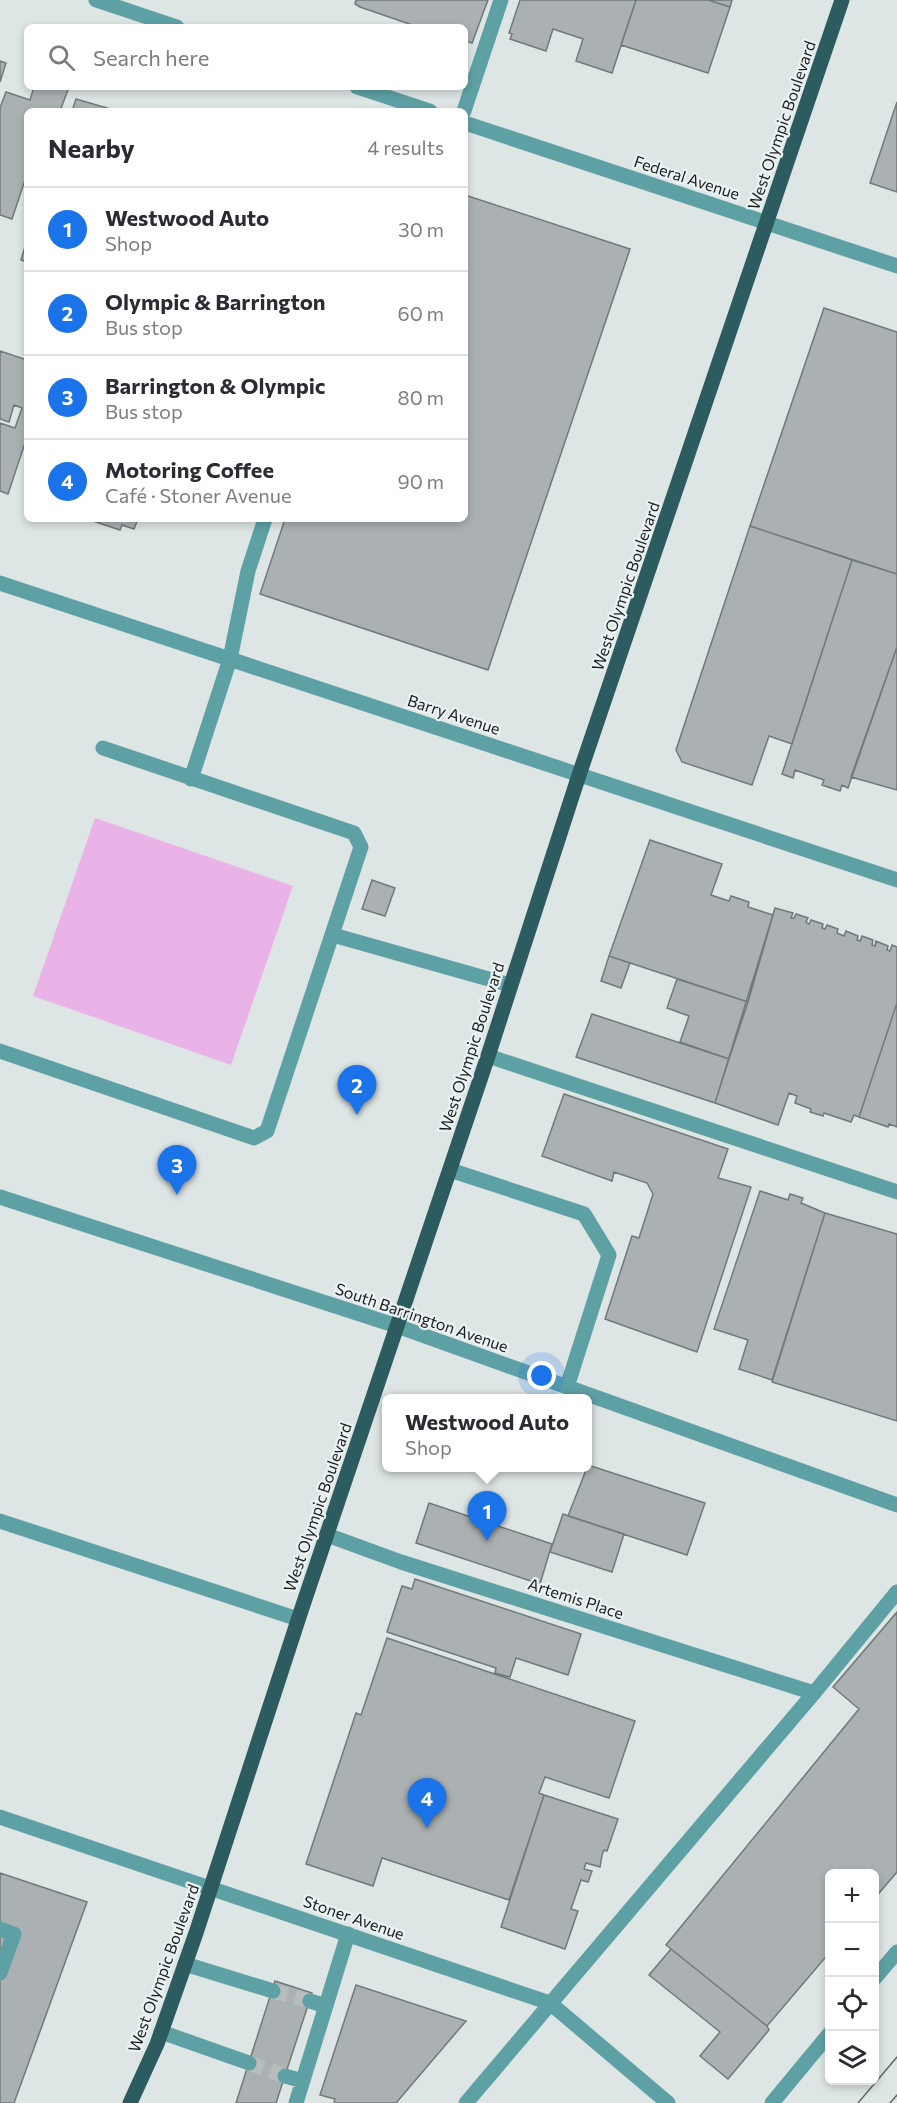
<!DOCTYPE html>
<meta charset="utf-8">
<style>
:root{--surface:#fff;--page:#f7f7f7;--text:#2b2b33;--muted:#7c7c81;--line:#e1e1e2;--accent:#1a73e8}
body{margin:0;font-family:Commissioner,sans-serif;background:var(--page);color:var(--text)}
.controls{position:absolute;right:18px;bottom:18px;display:grid;overflow:hidden;border-radius:9px;box-shadow:0 3px 9px #0003}
.controls button{width:54px;height:54px;display:grid;place-items:center;padding:0;border:0;border-bottom:2px solid var(--line);background:var(--surface);color:var(--text);font:30px sans-serif}
.you{position:absolute;left:542px;top:1376px;width:21px;height:21px;margin:-15px;border:4px solid #fff;border-radius:50%;background:#1a73e8;box-shadow:0 0 0 9px #1a73e833}
.badge{display:grid;place-items:center;width:39px;height:39px;border-radius:50%;background:var(--accent);color:#fff;font-size:20px;font-weight:700}
.pin{position:absolute;translate:-50% -50px;filter:drop-shadow(0 2px 3px #0008)}
.pin::after{content:'';position:absolute;top:32px;width:21px;height:18px;background:inherit;clip-path:polygon(0 0,100% 0,50% 100%)}
.popup{position:absolute;left:382px;top:1394px;width:210px;height:78px;box-sizing:border-box;display:grid;place-content:center;border-radius:9px;background:var(--surface);filter:drop-shadow(0 2px 4px #0005);font-size:20px;white-space:nowrap;color:var(--muted)}
.popup b{font-size:22px;color:var(--text)}
.popup::after{content:'';position:absolute;left:50%;top:100%;margin-left:-12px;border:12px solid transparent;border-top-color:var(--surface)}
.list{margin:0;padding:0;list-style:none}
h2{display:flex;justify-content:space-between;align-items:center;height:78px;margin:0;padding:0 24px;font-size:26px}
h2 small{font-size:20px;font-weight:400;color:var(--muted)}
.list li{display:grid;grid-template-columns:39px 1fr auto;gap:18px;align-items:center;box-sizing:border-box;height:84px;padding:0 24px;border-top:2px solid var(--line)}
.list b{display:block;font-size:22px;white-space:nowrap}
.list p{margin:0;font-size:20px;white-space:nowrap;color:var(--muted)}
.list em{font-size:20px;font-style:normal;color:var(--muted)}
.icon{flex:none;width:33px;height:33px;fill:none;stroke:currentColor;stroke-width:2;stroke-linecap:round;stroke-linejoin:round}
.map{position:relative;flex:none;width:897px;height:2103px;overflow:hidden}
.search{position:absolute;background:var(--surface);box-shadow:0 3px 9px #0003;left:24px;top:24px;width:444px;height:66px;display:flex;align-items:center;gap:15px;box-sizing:border-box;padding:0 21px;border-radius:9px;color:var(--muted);font-size:22px}
.panel{position:absolute;background:var(--surface);box-shadow:0 3px 9px #0003;left:24px;top:108px;width:444px;height:414px;border-radius:9px}
.map>svg:first-child{display:block}
.green{fill:#eab3e7}
.building{fill:#abb1b2;stroke:#727979;stroke-width:1.5}
.lines{fill:none;stroke-linecap:round;stroke-linejoin:round}
.minor-tunnel{stroke:#b7bdbd;stroke-width:15;stroke-dasharray:15 8;stroke-linecap:butt}
.minor{stroke:#5ea1a5;stroke-width:15}
.major{stroke:#2d5c60;stroke-width:15}
.tram{stroke:#656969;stroke-width:1.5}
.labels{text-anchor:middle;dominant-baseline:central;stroke-width:4.5;stroke-linejoin:round;paint-order:stroke}
.street-label{font-size:16px;fill:#1a1d1d;stroke:#ebf2f3}
</style>
<div class="map">
<svg width="897" height="2103" viewBox="0 0 897 2103">
<rect width="100%" height="100%" fill="#dee5e5"/>
<!-- green -->
<path class="green" d="M 95,818 L 293,886 L 231,1065 L 33,996 Z"/>
<!-- building -->
<path class="building" d="M 356,0 L 488,0 L 472,43 L 465,41 L 465,27 L 418,27 L 360,7 L 355,4 Z
M 520,0 L 636,0 L 612,73 L 576,61 L 583,39 L 553,29 L 546,51 L 510,39 L 512,34 L 509,33 Z
M 636,0 L 708,0 L 730,7 L 708,73 L 621,45 Z
M 708,0 L 732,0 L 730,7 Z
M 0,61 L 6,63 L 0,82 Z
M 34,87 L 69,87 L 60,111 L 27,111 L 27,174 L 12,219 L 0,215 L 0,108 L 6,92 L 30,100 Z
M 76,99 L 114,110 L 114,111 L 72,111 Z
M 897,102 L 897,192 L 870,183 Z
M 465,195 L 630,249 L 488,670 L 260,594 L 285,519 L 465,519 Z
M 27,240 L 27,262 L 21,260 Z
M 824,308 L 897,332 L 897,574 L 750,526 Z
M 0,351 L 27,360 L 27,437 L 8,494 L 0,491 L 0,423 L 15,428 L 22,408 L 14,405 L 9,422 L 0,419 Z
M 87,519 L 138,519 L 134,529 L 122,525 L 120,530 Z
M 750,526 L 852,560 L 792,744 L 769,736 L 752,785 L 682,762 L 676,750 Z
M 852,560 L 897,574 L 897,647 L 848,788 L 842,785 L 840,791 L 822,785 L 824,780 L 795,770 L 793,778 L 782,774 Z
M 897,647 L 897,790 L 851,777 Z
M 650,840 L 722,864 L 711,895 L 729,901 L 731,896 L 749,902 L 748,907 L 773,915 L 748,1002 L 609,956 Z
M 372,880 L 395,888 L 385,916 L 362,909 Z
M 775,908 L 793,913 L 791,918 L 794,918 L 796,914 L 808,918 L 806,922 L 809,924 L 811,920 L 823,924 L 822,928 L 825,929 L 827,925 L 838,929 L 837,933 L 844,936 L 846,931 L 858,936 L 857,940 L 860,941 L 862,936 L 873,940 L 872,945 L 875,946 L 876,941 L 888,946 L 887,950 L 890,951 L 892,945 L 897,947 L 897,1003 L 859,1117 L 854,1115 L 851,1122 L 824,1113 L 823,1116 L 810,1112 L 811,1109 L 795,1103 L 797,1096 L 789,1093 L 778,1125 L 715,1103 Z
M 609,956 L 630,963 L 621,988 L 601,981 Z
M 677,979 L 748,1002 L 729,1059 L 680,1042 L 689,1016 L 667,1008 Z
M 897,1003 L 897,1127 L 889,1124 L 888,1127 L 859,1117 Z
M 592,1014 L 729,1059 L 715,1103 L 576,1057 Z
M 564,1094 L 728,1149 L 718,1178 L 751,1187 L 697,1352 L 605,1319 L 632,1236 L 639,1238 L 653,1194 L 647,1183 L 614,1172 L 612,1181 L 542,1156 Z
M 760,1191 L 788,1200 L 790,1194 L 803,1198 L 801,1203 L 825,1213 L 772,1380 L 739,1369 L 748,1340 L 714,1329 Z
M 825,1213 L 897,1234 L 897,1421 L 772,1382 Z
M 588,1465 L 705,1503 L 687,1555 L 568,1516 Z
M 429,1503 L 552,1544 L 540,1584 L 416,1543 Z
M 563,1514 L 624,1534 L 612,1572 L 550,1552 Z
M 415,1579 L 581,1634 L 568,1675 L 516,1658 L 510,1677 L 495,1673 L 496,1668 L 387,1632 L 402,1586 L 412,1589 Z
M 897,1612 L 897,1872 L 874,1899 L 874,1874 L 830,1874 L 830,1952 L 767,2026 L 666,1945 L 859,1709 L 833,1687 Z
M 387,1638 L 635,1721 L 609,1798 L 545,1777 L 539,1793 L 544,1795 L 509,1900 L 382,1858 L 373,1886 L 306,1864 L 356,1713 L 361,1715 Z
M 544,1795 L 618,1819 L 607,1851 L 604,1850 L 602,1855 L 600,1867 L 586,1863 L 584,1869 L 592,1871 L 588,1882 L 581,1880 L 571,1909 L 578,1911 L 565,1949 L 501,1927 Z
M 0,1873 L 87,1902 L 14,2103 L 0,2103 Z
M 671,1949 L 767,2026 L 769,2030 L 728,2079 L 700,2056 L 720,2032 L 649,1975 Z
M 275,1981 L 312,1993 L 276,2103 L 236,2103 Z
M 356,1985 L 466,2021 L 396,2103 L 334,2103 L 335,2099 L 320,2095 Z"/>
<g class="lines">
<!-- minor-tunnel -->
<path class="minor-tunnel" d="M 273,1991 L 310,2001
M 249,2063 L 285,2076"/>
<!-- minor -->
<path class="minor" d="M 96,0 L 177,27
M 357,87 L 430,111
M 464,111 L 501,0
M 465,123 L 897,266
M 0,583 L 897,880
M 191,779 L 230,659 L 248,571 L 265,519
M 333,935 L 510,985
M 0,1051 L 254,1138 L 267,1131 L 361,847 L 354,833 L 103,748
M 488,1056 L 897,1192
M 450,1170 L 584,1214 L 609,1255 L 567,1387
M 0,1197 L 397,1326 L 897,1505
M 0,1521 L 298,1619
M 327,1535 L 401,1562 L 814,1693
M 0,1817 L 550,2003 L 668,2103
M 0,1929 L 14,1934 L 0,1973
M 185,1964 L 273,1991
M 874,1979 L 897,1952
M 310,2001 L 326,2006
M 161,2032 L 249,2063
M 285,2076 L 303,2081
M 296,2103 L 348,1934
M 466,2103 L 814,1693 L 897,1592
M 772,2103 L 830,2033"/>
<!-- major -->
<path class="major" d="M 130,2103 L 157,2044 L 196,1933 L 301,1611 L 488,1056 L 579,775 L 842,0"/>
<!-- tram -->
<path class="tram" d="M 858,2103 L 897,2057
M 890,2103 L 897,2095"/>
</g>
<g class="labels">
<!-- street labels -->
<g class="street-label">
<text transform="translate(781 125) rotate(-71)">West Olympic Boulevard</text>
<text transform="translate(687 177) rotate(18)">Federal Avenue</text>
<text transform="translate(625 586) rotate(-71)">West Olympic Boulevard</text>
<text transform="translate(454 714) rotate(18)">Barry Avenue</text>
<text transform="translate(471 1047) rotate(-72)">West Olympic Boulevard</text>
<text transform="translate(422 1317) rotate(19)">South Barrington Avenue</text>
<text transform="translate(317 1507) rotate(-71)">West Olympic Boulevard</text>
<text transform="translate(576 1598) rotate(18)">Artemis Place</text>
<text transform="translate(354 1917) rotate(19)">Stoner Avenue</text>
<text transform="translate(163 1968) rotate(-70)">West Olympic Boulevard</text>
</g>
</g>
</svg>
<div class="controls">
<button>+</button>
<button>−</button>
<button><svg class="icon" aria-label="locate" viewBox="0 0 24 24"><circle cx="12" cy="12" r="6"/><path d="M12 2v4M12 18v4M2 12h4M18 12h4"/></svg></button>
<button><svg class="icon" aria-label="layers" viewBox="0 0 24 24"><path d="M12 4l9 5-9 5-9-5zM3 14l9 5 9-5"/></svg></button>
</div>
<div class="you"></div>
<div class="pin badge" style="left:487px;top:1541px">1</div>
<div class="popup"><b>Westwood Auto</b>Shop</div>
<div class="pin badge" style="left:357px;top:1115px">2</div>
<div class="pin badge" style="left:177px;top:1195px">3</div>
<div class="pin badge" style="left:427px;top:1828px">4</div>
<div class="search"><svg class="icon" aria-label="search" viewBox="0 0 24 24"><circle cx="10" cy="10" r="6"/><path d="M15 15l6 6"/></svg>Search here</div>
<section class="panel">
<h2>Nearby<small>4 results</small></h2>
<ul class="list">
<li><span class="badge">1</span><div><b>Westwood Auto</b><p>Shop</p></div><em>30 m</em></li>
<li><span class="badge">2</span><div><b>Olympic &amp; Barrington</b><p>Bus stop</p></div><em>60 m</em></li>
<li><span class="badge">3</span><div><b>Barrington &amp; Olympic</b><p>Bus stop</p></div><em>80 m</em></li>
<li><span class="badge">4</span><div><b>Motoring Coffee</b><p>Café · Stoner Avenue</p></div><em>90 m</em></li>
</ul>
</section>
</div>
